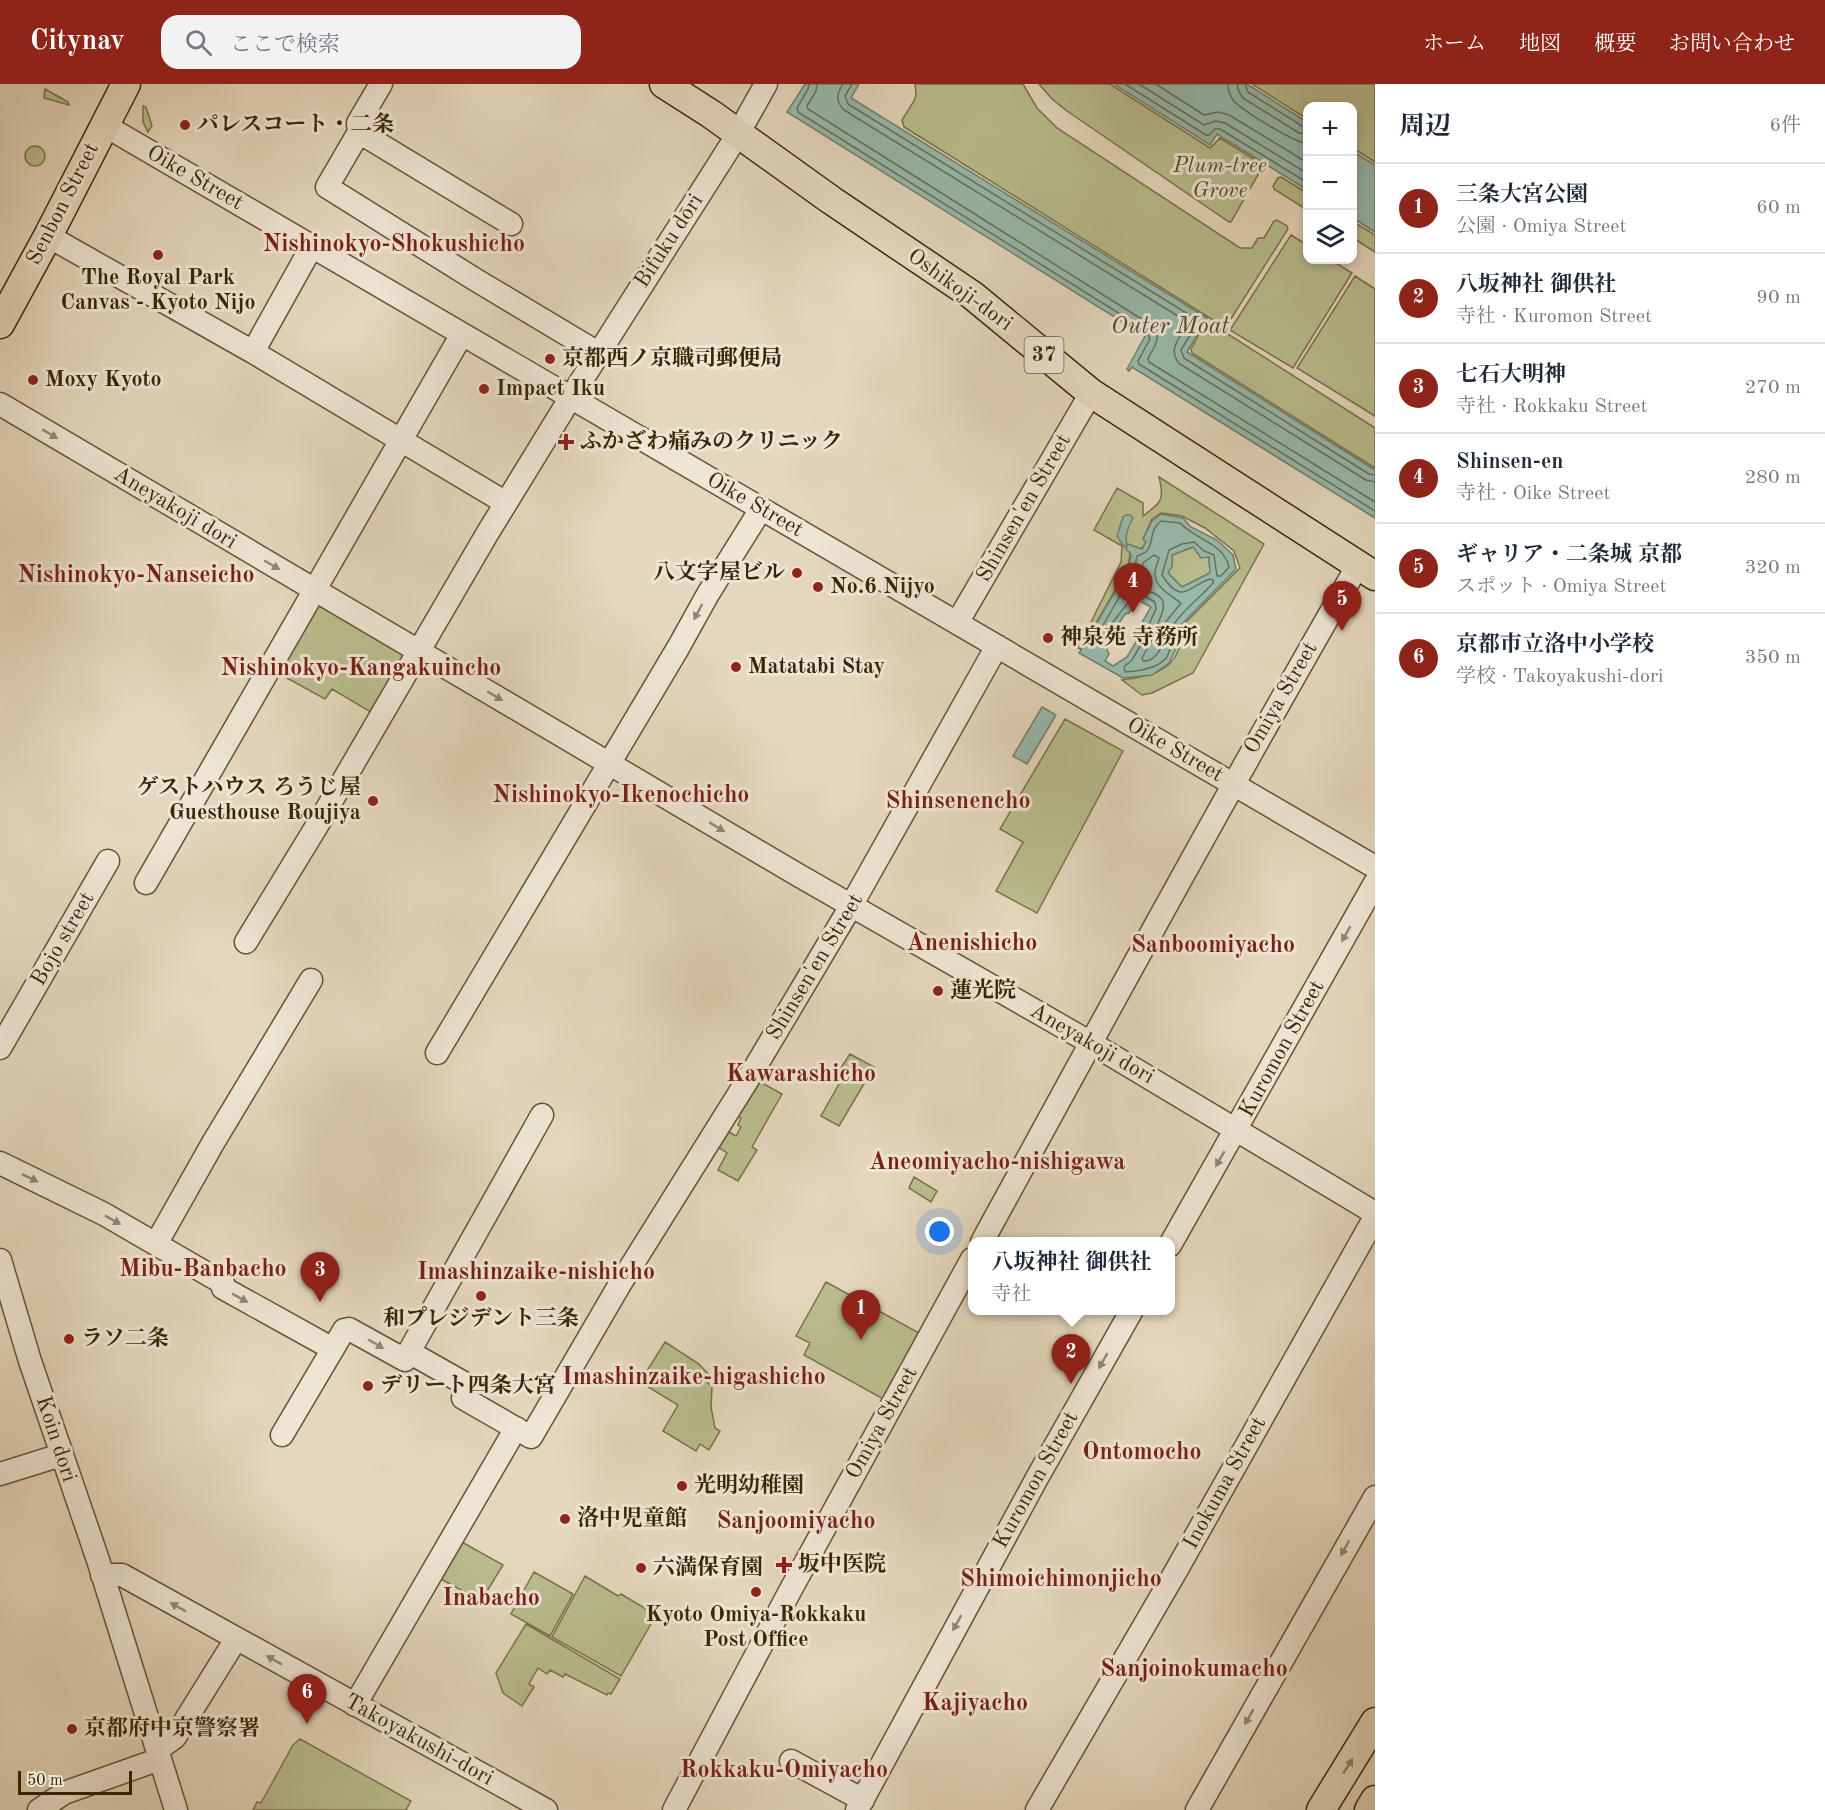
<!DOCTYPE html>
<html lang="ja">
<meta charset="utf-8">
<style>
:root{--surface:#fff;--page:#f2f2f3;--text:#1f2937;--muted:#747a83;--line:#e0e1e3;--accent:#8f2418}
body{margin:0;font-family:"Old Standard TT","Noto Serif JP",serif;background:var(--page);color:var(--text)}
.controls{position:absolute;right:18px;top:18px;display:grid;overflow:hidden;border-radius:12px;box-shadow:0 3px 9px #0003}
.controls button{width:54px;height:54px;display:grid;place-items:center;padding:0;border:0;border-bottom:2px solid var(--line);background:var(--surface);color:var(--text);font:30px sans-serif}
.scale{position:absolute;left:18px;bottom:15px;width:114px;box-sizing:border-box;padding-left:6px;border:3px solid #3a2604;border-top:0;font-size:16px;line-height:21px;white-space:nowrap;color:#3a2604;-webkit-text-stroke:4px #eee5d4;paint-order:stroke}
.you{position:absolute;left:940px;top:1148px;width:21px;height:21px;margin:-15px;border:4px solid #fff;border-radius:50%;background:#1a73e8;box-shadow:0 0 0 9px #1a73e833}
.badge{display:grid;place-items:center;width:39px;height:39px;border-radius:50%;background:var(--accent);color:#fff;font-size:20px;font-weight:700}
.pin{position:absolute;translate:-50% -50px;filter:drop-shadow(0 2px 3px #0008)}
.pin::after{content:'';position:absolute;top:32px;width:21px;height:18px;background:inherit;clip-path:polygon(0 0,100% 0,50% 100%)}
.popup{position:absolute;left:968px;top:1153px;width:207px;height:78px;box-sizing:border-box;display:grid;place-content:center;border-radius:12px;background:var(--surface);filter:drop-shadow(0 2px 4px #0005);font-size:20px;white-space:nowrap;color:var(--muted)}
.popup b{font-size:22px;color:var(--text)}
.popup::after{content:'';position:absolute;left:50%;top:100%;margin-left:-12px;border:12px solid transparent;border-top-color:var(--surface)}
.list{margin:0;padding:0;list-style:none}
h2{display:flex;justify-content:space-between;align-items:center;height:78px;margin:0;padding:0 24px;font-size:26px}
h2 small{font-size:20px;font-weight:400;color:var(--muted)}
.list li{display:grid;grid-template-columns:39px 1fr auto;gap:18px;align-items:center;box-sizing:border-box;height:90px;padding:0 24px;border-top:2px solid var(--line)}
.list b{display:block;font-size:22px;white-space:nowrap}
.list p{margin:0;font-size:20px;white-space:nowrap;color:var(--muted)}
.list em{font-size:20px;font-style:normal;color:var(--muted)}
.icon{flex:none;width:33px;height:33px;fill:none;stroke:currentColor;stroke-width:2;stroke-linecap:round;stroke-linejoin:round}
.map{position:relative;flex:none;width:1375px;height:1726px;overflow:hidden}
header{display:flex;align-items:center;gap:36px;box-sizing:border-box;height:84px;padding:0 30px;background:var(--accent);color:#fff}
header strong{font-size:28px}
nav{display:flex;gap:33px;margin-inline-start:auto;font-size:21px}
.search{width:420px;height:54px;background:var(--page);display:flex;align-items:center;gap:15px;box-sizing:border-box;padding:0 21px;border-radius:18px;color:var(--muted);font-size:22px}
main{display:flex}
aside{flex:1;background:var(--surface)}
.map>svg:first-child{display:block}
.green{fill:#b9bd8e;stroke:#7a7249;stroke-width:1.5}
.water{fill:#96baad;stroke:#717f69;stroke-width:1.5;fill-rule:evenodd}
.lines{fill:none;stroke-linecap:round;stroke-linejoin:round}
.shore{stroke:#687058;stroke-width:1.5}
.minor-casing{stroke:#655232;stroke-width:25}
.major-casing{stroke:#3a2604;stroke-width:31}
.minor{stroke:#eee5d4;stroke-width:22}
.major{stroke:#e5d7bd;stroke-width:28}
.oneway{fill:#94866c}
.oneway2{fill:#907e60}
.poi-dot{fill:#8f2418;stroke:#eee5d4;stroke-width:2}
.labels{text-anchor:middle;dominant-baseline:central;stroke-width:6;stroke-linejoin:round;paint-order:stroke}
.shield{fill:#eee5d4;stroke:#705f42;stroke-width:1.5}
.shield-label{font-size:21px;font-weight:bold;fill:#3a2604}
.poi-label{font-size:22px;font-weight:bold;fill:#3a2604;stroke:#eee5d4;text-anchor:start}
.park-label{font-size:22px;font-style:italic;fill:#5a4c26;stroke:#eee5d4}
.street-label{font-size:22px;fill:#3a2604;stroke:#eee5d4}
.neighbourhood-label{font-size:24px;font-weight:bold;fill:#7a1f14;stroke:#eee5d4}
.water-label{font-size:24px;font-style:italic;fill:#514b2e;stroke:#eee5d4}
</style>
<header>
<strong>Citynav</strong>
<div class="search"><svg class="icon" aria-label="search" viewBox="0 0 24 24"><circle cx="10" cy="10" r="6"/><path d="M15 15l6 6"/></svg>ここで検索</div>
<nav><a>ホーム</a><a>地図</a><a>概要</a><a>お問い合わせ</a></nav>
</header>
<main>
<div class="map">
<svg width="1375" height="1726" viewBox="0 0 1375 1726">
<rect width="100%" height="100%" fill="#e5d7bd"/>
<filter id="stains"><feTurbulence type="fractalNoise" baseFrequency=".00333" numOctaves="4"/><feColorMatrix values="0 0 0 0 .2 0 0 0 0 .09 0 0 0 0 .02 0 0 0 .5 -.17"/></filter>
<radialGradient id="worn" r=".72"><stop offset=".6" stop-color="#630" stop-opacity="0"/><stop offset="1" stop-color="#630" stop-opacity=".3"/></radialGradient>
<!-- green -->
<path class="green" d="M 915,0 L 1023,0 L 1037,24 L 1057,44 L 1240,164 L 1252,164 L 1258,154 L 1264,154 L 1274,137 L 1277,136 L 1287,142 L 1288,145 L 1227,241 L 1221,241 L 904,43 L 902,36 L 914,17 L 916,11 Z
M 1039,0 L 1110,0 L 1210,64 L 1220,54 L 1262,80 L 1263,82 L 1231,138 L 1229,138 L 1067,27 L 1052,15 Z
M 1252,0 L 1375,0 L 1375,78 L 1353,64 L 1352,22 L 1308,22 L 1307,35 Z
M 45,5 L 68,18 L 69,21 L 44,14 Z
M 143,22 L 146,23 L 152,42 L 148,48 L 143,38 Z
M25 72a10 10 0 1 1 20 0a10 10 0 1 1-20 0Z
M 1281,93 L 1307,109 L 1307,126 L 1274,105 L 1273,102 L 1278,94 Z
M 1352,137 L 1375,151 L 1375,168 L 1353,154 Z
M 1291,151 L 1307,161 L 1308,176 L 1331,176 L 1352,189 L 1293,284 L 1230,246 Z
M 1355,192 L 1375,205 L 1375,332 L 1297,284 Z
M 1206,238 L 1209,238 L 1375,344 L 1375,384 L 1192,269 L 1191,265 Z
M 1159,393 L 1264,460 L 1193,589 L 1152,609 L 1142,611 L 1122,596 C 1144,593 1169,590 1178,567 C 1181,559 1177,552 1180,544 L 1240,484 L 1234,467 L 1205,444 L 1182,432 L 1161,429 L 1152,435 L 1143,455 L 1146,458 L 1142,464 L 1137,464 L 1130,470 L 1128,484 L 1081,565 L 1078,564 L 1121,478 L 1122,462 L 1094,446 L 1117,404 L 1143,419 L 1143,432 C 1161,418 1165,417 1159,393 Z
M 1193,463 L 1209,473 L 1210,489 L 1182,503 L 1168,489 L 1172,482 L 1172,471 Z
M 320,517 L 405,566 L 406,574 L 374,630 L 332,605 L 325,615 L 274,587 Z
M 1065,635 L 1123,667 L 1037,829 L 996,807 L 1023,758 L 1000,745 Z
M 850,970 L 874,983 L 839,1042 L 821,1032 L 839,1000 L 833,996 Z
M 757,996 L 782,1010 L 752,1063 L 757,1066 L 738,1097 L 718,1086 L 727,1069 L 718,1063 L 727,1047 L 736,1052 L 741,1043 L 738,1041 L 741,1034 L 736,1032 Z
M 914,1093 L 937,1107 L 931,1118 L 909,1104 Z
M 826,1198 L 921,1250 L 885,1316 L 804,1271 L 810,1259 L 796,1252 Z
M 665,1258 L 699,1280 L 710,1292 L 707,1298 L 712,1302 L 711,1323 L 715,1344 L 720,1347 L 709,1366 L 700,1360 L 696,1367 L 663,1347 L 678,1321 L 640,1298 Z
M 460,1457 L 503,1481 L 481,1517 L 439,1494 Z
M 534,1488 L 573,1510 L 550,1552 L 511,1530 Z
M 585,1492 L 618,1512 L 621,1510 L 656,1531 L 621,1592 L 552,1553 Z
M 526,1540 L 620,1595 L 611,1610 L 608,1609 L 607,1611 L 565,1590 L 563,1593 L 550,1586 L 547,1590 L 538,1584 L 529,1600 L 534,1603 L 522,1622 L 503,1609 L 496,1589 Z
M 300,1655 L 411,1717 L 406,1726 L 253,1726 L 257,1718 L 261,1719 L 293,1661 Z"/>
<!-- water -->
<path class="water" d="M 805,0 L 859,0 L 851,14 L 1207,234 L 1187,268 L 1375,386 L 1375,434 L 1132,283 L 1129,287 L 1127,285 L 1145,252 L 787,28 Z
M 1114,0 L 1247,0 L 1307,38 L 1307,106 L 1217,50 L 1210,61 Z
M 1352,67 L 1375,81 L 1375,148 L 1353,134 Z
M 1161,430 L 1183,434 L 1191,443 L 1217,456 L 1233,471 L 1236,485 L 1179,543 L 1174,552 L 1177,563 L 1169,579 L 1152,591 L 1123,594 L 1079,569 L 1129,484 L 1131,470 L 1126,465 L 1128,460 L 1142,465 L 1146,458 L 1143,455 L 1152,437 ZM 1193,463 L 1201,474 L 1209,473 L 1210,489 L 1182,503 L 1168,489 L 1172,482 L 1172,471 ZM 1138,516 L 1151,523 L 1141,540 L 1145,543 L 1127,573 L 1113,582 L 1105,577 L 1109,570 L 1105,561 L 1125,530 L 1129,529 Z
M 1126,431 L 1130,431 L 1133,434 C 1129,441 1124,453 1127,459 L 1124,463 L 1117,452 L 1123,433 Z
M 1042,623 L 1056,631 L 1027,680 L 1013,672 Z"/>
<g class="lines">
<!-- shore -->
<path class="shore" d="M 809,0 L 808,5 L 797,24 L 798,28 L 1147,247 L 1150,255 L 1138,277 L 1139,280 L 1375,427
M 817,0 L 816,7 L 807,22 L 808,25 L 1151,241 C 1163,252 1155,262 1148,274 L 1149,278 L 1375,418
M 843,0 C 837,9 835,17 844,26 L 1186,237 L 1187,241 C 1179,254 1167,267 1180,280 L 1366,396 L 1375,398
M 852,0 L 845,12 L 848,20 L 1196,235 L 1197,239 L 1181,266 L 1184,274 L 1369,390 L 1375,391
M 1125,0 L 1206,51 L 1209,51 L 1215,45 L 1220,45 L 1308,99
M 1139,0 L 1204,41 L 1216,37 L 1225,39 L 1308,90
M 1156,0 L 1204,31 L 1218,28 L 1229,31 L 1308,79
M 1228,0 C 1228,7 1230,12 1234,17 C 1243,27 1295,59 1308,60
M 1237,0 L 1239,8 L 1243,14 L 1299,49 L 1308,50
M 1245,0 L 1248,8 L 1302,42 L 1308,43
M 1161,437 L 1180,439 C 1194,455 1224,459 1229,483 L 1221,492 L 1217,492 L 1214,471 L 1204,467 L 1194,458 L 1182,460 L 1169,466 L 1162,491 C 1181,521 1186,504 1210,495 L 1213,496 L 1213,499 C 1201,513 1185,524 1174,540 C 1166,550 1170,551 1170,562 C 1170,583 1141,587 1125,588 L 1124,583 L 1132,576 L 1149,547 L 1150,538 L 1156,525 L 1155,518 L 1141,510 L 1135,511 C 1122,525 1112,539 1102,554 L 1098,555 L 1097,552 L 1134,487 L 1137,472 C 1159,466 1145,449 1161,437 Z
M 1154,471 L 1159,474 C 1158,479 1155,483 1155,489 C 1154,503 1172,512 1181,519 L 1161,544 L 1158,539 C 1173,508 1155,513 1135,500 L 1141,489 L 1143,479 Z
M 1159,551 L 1162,562 C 1159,569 1152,578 1143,577 L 1142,574 L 1155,551 Z"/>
<defs>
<path id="minor" d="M 381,0 L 358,39 L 359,48 L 327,103 L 476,196 L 598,269
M 104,41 L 1375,783
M 359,48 L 511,140
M 48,152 L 253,268 L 506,419
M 253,268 L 312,162
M 0,320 L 798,791 L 1091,959 L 1375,1129
M 957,539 L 1091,309
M 146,799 L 462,250
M 246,858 L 318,740 L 487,450 L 571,313 L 738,50 L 766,0
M 0,964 L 108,777
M 437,969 L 678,564 L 708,510 L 761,425
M 0,1079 L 104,1130 L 223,1199 L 223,1204 L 333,1265
M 982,1158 C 1106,931 1229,705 1358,481
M 156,1160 L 213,1059 L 311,896
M 1170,1161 L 1375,799
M 0,1176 L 30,1277 L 98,1476 L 176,1726
M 409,1268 L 542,1031
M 282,1351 L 344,1246 L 349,1245 L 405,1276 L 409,1268 L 469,1302 L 463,1314 L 531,1353 L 620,1200 L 750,992 L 851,822 L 997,562
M 0,1390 L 61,1371
M 102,1491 L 122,1491 L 546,1726
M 355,1621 L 516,1344
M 157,1666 L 175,1653 L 236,1555
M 791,1677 L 863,1716
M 39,1726 L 64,1709 L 160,1675
M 674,1726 L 790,1507 L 972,1175
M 857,1726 L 1037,1394 L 1132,1226
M 1037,1726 L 1176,1487 L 1375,1133
M 1197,1726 L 1375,1413"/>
<path id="major" d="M 664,0 L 711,30 L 831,116 L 972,211 L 1091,309 L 1375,492
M 0,240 L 48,152 L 126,0
M 1321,1726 L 1375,1638
M 1369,1726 L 1375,1716"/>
</defs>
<!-- minor casing -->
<use href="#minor" class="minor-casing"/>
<!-- major casing -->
<use href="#major" class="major-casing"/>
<!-- minor -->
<use href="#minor" class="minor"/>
<!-- major -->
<use href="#major" class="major"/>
</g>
<!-- one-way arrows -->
<defs><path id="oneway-solid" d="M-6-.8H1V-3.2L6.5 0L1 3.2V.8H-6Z" transform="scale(1.5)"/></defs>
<g class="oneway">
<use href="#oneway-solid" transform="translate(50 350) rotate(31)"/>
<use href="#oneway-solid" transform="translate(272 481) rotate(30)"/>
<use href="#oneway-solid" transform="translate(698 528) rotate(118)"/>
<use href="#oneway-solid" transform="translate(495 612) rotate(31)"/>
<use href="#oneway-solid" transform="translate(717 743) rotate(31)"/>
<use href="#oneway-solid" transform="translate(1346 850) rotate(119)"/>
<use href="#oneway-solid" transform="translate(1220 1075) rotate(120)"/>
<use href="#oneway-solid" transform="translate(30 1094) rotate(26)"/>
<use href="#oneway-solid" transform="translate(113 1136) rotate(29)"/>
<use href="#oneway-solid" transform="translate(240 1214) rotate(29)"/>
<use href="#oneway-solid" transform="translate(376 1260) rotate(30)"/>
<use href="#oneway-solid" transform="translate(1103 1277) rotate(120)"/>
<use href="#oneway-solid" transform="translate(1345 1464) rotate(120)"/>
<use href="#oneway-solid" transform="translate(178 1523) rotate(-151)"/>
<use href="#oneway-solid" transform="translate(957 1539) rotate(119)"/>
<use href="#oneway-solid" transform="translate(274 1576) rotate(-151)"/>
<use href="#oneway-solid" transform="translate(1249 1633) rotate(120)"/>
</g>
<use class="oneway2" href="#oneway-solid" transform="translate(1348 1682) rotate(-58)"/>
<!-- markers -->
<g class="poi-dot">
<circle cx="185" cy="41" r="6"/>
<circle cx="158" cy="171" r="6"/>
<circle cx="550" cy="275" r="6"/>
<circle cx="33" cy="296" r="6"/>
<circle cx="484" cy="305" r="6"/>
<path d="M563 349h6v6h6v6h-6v6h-6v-6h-6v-6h6z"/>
<circle cx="797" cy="489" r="6"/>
<circle cx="818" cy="503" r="6"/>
<circle cx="1048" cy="554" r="6"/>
<circle cx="736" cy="583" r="6"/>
<circle cx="373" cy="717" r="6"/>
<circle cx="938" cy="907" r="6"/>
<circle cx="481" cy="1212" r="6"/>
<circle cx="69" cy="1255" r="6"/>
<circle cx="368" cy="1302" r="6"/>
<circle cx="682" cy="1402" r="6"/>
<circle cx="565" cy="1435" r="6"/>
<path d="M781 1472h6v6h6v6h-6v6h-6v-6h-6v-6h6z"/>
<circle cx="641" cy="1484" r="6"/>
<circle cx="756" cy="1508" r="6"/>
<circle cx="72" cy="1645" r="6"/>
</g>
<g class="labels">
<!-- shield labels -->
<rect class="shield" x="1024.5" y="253" width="39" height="36" rx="4.5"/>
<g class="shield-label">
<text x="1044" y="271">37</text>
</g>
<!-- poi labels -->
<g class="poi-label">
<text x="197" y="41">パレスコート・二条</text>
<text x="158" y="194" text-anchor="middle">The Royal Park<tspan x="158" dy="25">Canvas - Kyoto Nijo</tspan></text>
<text x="562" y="275">京都西ノ京職司郵便局</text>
<text x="45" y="296">Moxy Kyoto</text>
<text x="496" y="305">Impact Iku</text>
<text x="580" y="358">ふかざわ痛みのクリニック</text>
<text x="785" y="489" text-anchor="end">八文字屋ビル</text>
<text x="830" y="503">No.6 Nijyo</text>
<text x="1060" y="554">神泉苑 寺務所</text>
<text x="748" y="583">Matatabi Stay</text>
<text x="361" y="704" text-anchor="end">ゲストハウス ろうじ屋<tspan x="361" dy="25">Guesthouse Roujiya</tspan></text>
<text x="950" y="907">蓮光院</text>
<text x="481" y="1235" text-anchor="middle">和プレジデント三条</text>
<text x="81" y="1255">ラソ二条</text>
<text x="380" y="1302">デリート四条大宮</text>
<text x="694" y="1402">光明幼稚園</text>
<text x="577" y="1435">洛中児童館</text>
<text x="798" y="1481">坂中医院</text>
<text x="653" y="1484">六満保育園</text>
<text x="756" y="1531" text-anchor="middle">Kyoto Omiya-Rokkaku<tspan x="756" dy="25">Post Office</tspan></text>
<text x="84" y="1645">京都府中京警察署</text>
</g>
<!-- park labels -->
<g class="park-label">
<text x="1220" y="82">Plum-tree<tspan x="1220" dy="25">Grove</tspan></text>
</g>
<!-- street labels -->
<g class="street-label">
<text transform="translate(195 94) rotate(30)">Oike Street</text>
<text transform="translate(63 120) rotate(-63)">Senbon Street</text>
<text transform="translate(669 157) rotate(-57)">Bifuku dōri</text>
<text transform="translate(960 206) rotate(36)">Oshikoji-dori</text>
<text transform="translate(755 421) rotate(30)">Oike Street</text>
<text transform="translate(175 424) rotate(31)">Aneyakoji dori</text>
<text transform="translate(1024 424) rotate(-60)">Shinsen'en Street</text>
<text transform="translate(1281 614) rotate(-60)">Omiya Street</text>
<text transform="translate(1175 666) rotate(30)">Oike Street</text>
<text transform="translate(63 855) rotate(-60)">Bojo street</text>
<text transform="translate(815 883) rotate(-59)">Shinsen'en Street</text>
<text transform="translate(1092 960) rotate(30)">Aneyakoji dori</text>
<text transform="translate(1282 965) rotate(-61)">Kuromon Street</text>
<text transform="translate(882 1339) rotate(-61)">Omiya Street</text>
<text transform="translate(56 1355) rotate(72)">Koin dori</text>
<text transform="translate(1036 1396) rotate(-61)">Kuromon Street</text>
<text transform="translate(1225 1399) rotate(-61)">Inokuma Street</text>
<text transform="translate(419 1656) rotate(29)">Takoyakushi-dori</text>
</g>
<!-- neighbourhood labels -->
<g class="neighbourhood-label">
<text x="394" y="161">Nishinokyo-Shokushicho</text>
<text x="136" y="492">Nishinokyo-Nanseicho</text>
<text x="361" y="585">Nishinokyo-Kangakuincho</text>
<text x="621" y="712">Nishinokyo-Ikenochicho</text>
<text x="958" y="718">Shinsenencho</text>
<text x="972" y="860">Anenishicho</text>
<text x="1213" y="862">Sanboomiyacho</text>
<text x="801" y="991">Kawarashicho</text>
<text x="997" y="1079">Aneomiyacho-nishigawa</text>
<text x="203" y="1186">Mibu-Banbacho</text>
<text x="536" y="1189">Imashinzaike-nishicho</text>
<text x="694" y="1294">Imashinzaike-higashicho</text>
<text x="1142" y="1369">Ontomocho</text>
<text x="796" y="1438">Sanjoomiyacho</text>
<text x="1061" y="1496">Shimoichimonjicho</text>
<text x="491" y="1515">Inabacho</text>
<text x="1194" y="1586">Sanjoinokumacho</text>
<text x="975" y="1620">Kajiyacho</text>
<text x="784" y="1687">Rokkaku-Omiyacho</text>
</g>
<!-- water labels -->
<g class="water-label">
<text x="1170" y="243">Outer Moat</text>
</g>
</g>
<rect width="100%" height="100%" filter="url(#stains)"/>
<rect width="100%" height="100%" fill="url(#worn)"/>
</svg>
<div class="controls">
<button>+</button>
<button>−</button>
<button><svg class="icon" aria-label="layers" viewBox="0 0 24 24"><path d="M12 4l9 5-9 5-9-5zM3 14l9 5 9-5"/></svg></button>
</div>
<div class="scale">50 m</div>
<div class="you"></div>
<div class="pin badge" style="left:861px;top:1256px">1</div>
<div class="pin badge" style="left:1071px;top:1300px">2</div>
<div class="popup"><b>八坂神社 御供社</b>寺社</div>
<div class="pin badge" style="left:320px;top:1218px">3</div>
<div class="pin badge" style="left:1133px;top:529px">4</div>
<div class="pin badge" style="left:1342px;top:547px">5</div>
<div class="pin badge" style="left:307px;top:1640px">6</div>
</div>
<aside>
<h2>周辺<small>6件</small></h2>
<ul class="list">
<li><span class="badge">1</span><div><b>三条大宮公園</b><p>公園 · Omiya Street</p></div><em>60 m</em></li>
<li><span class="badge">2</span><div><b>八坂神社 御供社</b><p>寺社 · Kuromon Street</p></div><em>90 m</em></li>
<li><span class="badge">3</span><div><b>七石大明神</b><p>寺社 · Rokkaku Street</p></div><em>270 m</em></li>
<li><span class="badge">4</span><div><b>Shinsen-en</b><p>寺社 · Oike Street</p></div><em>280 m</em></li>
<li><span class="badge">5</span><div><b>ギャリア・二条城 京都</b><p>スポット · Omiya Street</p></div><em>320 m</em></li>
<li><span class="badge">6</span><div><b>京都市立洛中小学校</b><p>学校 · Takoyakushi-dori</p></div><em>350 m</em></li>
</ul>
</aside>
</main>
